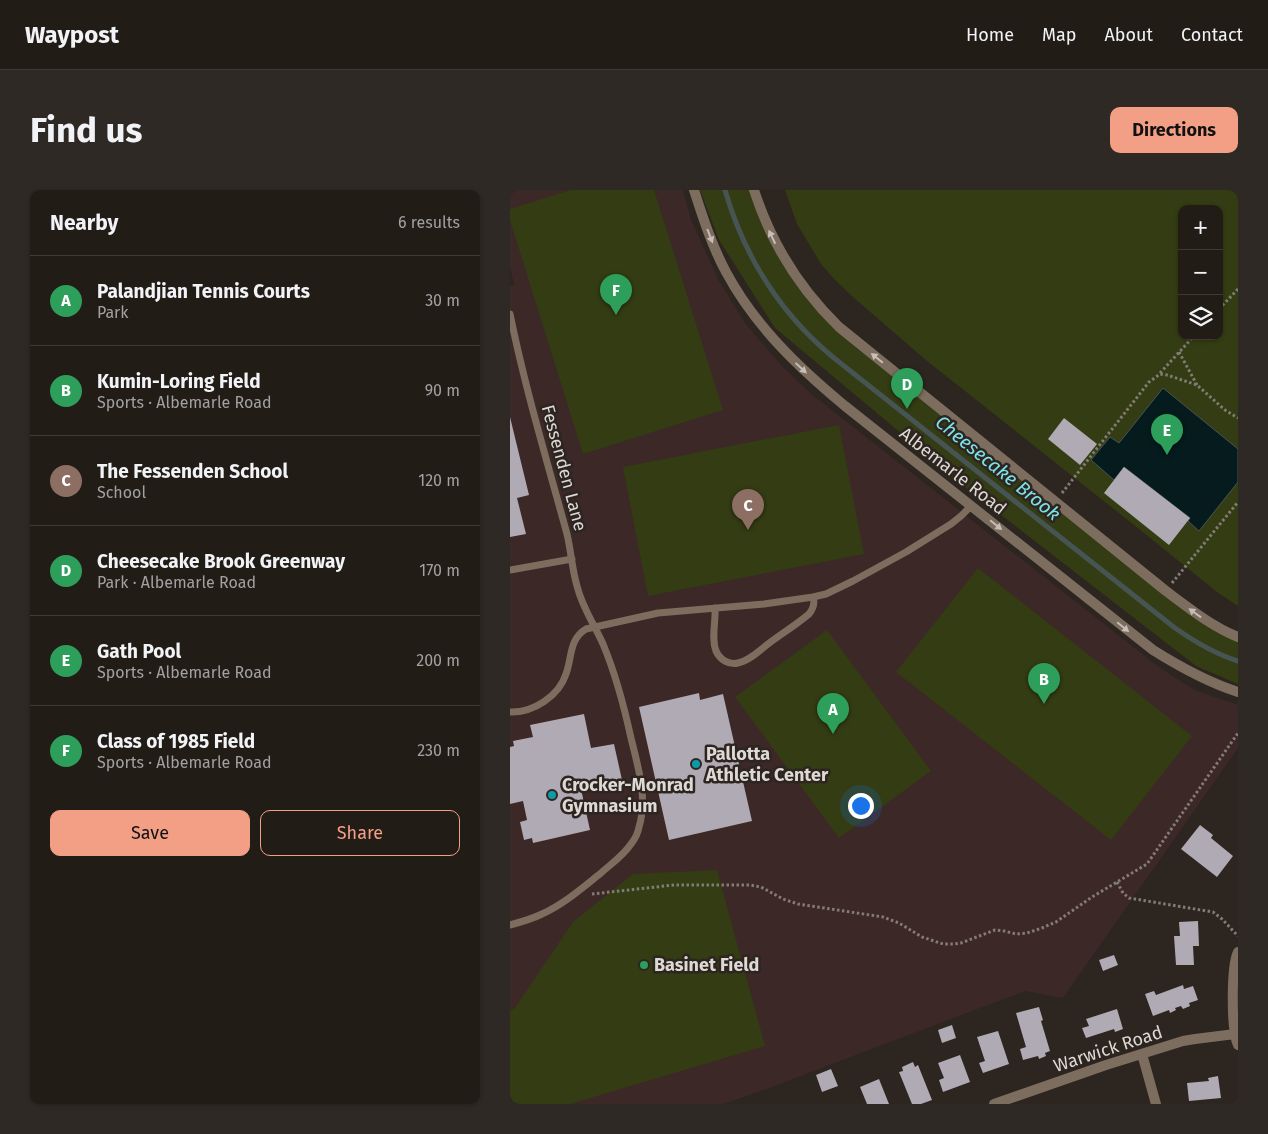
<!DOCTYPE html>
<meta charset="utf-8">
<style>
:root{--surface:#221c17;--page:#2e2924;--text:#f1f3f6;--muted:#a2a1a1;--line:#3f3a36;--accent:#f39f85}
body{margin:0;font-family:"Fira Sans",sans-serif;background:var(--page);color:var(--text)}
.controls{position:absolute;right:15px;top:15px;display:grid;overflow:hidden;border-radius:10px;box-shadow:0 1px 4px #0004}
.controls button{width:45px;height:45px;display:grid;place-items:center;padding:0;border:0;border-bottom:1px solid var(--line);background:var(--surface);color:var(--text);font:25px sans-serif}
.you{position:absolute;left:350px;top:615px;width:18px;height:18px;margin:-12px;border:4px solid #fff;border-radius:50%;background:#1a73e8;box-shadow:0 0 0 8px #1a73e833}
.badge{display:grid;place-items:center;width:32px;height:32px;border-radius:50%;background:var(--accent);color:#fff;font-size:16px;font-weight:700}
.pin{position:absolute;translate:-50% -41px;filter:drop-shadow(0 1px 2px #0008)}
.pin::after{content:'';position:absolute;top:26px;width:18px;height:15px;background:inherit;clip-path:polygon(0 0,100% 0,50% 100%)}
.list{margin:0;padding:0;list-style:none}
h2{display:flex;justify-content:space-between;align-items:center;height:65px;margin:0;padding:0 20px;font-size:21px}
h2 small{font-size:16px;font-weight:400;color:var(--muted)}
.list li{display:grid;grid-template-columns:32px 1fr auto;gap:15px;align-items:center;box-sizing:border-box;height:90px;padding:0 20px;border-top:1px solid var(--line)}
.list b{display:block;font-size:19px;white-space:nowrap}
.list p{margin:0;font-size:16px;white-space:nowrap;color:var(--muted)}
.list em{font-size:16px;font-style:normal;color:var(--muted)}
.actions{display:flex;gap:10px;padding:15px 20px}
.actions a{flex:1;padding:11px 0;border:1px solid var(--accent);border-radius:10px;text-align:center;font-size:18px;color:var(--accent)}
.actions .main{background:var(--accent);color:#111}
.icon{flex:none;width:28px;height:28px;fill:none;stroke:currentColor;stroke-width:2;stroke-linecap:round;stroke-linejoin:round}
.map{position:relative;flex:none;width:728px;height:914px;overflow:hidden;border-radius:10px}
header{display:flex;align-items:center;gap:30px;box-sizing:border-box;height:70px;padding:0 25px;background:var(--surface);border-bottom:1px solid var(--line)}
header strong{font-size:24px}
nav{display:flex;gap:28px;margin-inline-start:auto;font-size:18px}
.intro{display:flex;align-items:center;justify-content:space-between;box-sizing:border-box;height:120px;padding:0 30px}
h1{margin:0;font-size:35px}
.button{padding:12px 22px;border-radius:10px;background:var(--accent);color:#111;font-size:18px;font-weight:700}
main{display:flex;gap:30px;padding:0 30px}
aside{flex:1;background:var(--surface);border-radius:10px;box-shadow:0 1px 4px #0004}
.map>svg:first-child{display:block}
.education{fill:#3c2827}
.green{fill:#343c13;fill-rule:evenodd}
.water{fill:#061b1d;stroke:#475454}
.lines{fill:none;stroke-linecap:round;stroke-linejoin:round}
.stream{stroke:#475454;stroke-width:5}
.building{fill:#b0aab4}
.path{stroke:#827b76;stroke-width:3;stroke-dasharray:2.5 2.5;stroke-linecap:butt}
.lane{stroke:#7d6d5e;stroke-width:7}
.street{stroke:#7d6d5e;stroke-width:10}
.oneway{fill:#c6beb7}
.culture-dot{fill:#0f9aa8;stroke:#2d251f;stroke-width:2}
.leisure-dot{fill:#2e9e5b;stroke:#2d251f;stroke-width:2}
.labels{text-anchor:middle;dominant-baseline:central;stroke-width:5;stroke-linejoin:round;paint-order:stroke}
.street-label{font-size:18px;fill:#ded9d5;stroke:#2d251f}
.poi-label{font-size:18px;font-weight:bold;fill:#ded9d5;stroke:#2d251f;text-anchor:start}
.water-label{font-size:19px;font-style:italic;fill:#7be4eb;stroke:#2d251f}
</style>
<header>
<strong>Waypost</strong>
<nav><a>Home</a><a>Map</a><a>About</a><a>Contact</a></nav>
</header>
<div class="intro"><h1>Find us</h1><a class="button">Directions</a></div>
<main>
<aside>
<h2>Nearby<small>6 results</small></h2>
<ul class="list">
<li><span class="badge" style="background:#2e9e5b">A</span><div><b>Palandjian Tennis Courts</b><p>Park</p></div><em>30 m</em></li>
<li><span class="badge" style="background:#2e9e5b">B</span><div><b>Kumin-Loring Field</b><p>Sports · Albemarle Road</p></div><em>90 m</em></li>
<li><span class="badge" style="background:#8d6e63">C</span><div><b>The Fessenden School</b><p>School</p></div><em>120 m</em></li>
<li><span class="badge" style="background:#2e9e5b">D</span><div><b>Cheesecake Brook Greenway</b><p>Park · Albemarle Road</p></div><em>170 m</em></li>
<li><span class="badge" style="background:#2e9e5b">E</span><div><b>Gath Pool</b><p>Sports · Albemarle Road</p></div><em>200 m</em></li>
<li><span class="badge" style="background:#2e9e5b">F</span><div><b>Class of 1985 Field</b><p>Sports · Albemarle Road</p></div><em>230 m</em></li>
</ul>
<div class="actions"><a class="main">Save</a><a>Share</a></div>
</aside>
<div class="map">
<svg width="728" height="914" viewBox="0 0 728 914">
<rect width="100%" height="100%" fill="#2d251f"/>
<!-- education -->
<path class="education" d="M 0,0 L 173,0 L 181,30 L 209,91 L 235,133 L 271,175 L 300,203 L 650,478 L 685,500 L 728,515 L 728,558 L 553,808 L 515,801 L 259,898 L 214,914 L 0,914 L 0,96 L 4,95 L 0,77 Z"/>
<!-- green -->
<path class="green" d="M 61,0 L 144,0 L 213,220 L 73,264 L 0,30 L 0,19 Z
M 190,0 L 245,0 L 266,53 L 321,129 L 656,401 L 728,446 L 728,494 L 686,476 L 459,300 L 265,138 L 209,50 Z
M 275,0 L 728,0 L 728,416 L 707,402 L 629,339 L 417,171 L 344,108 L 325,90 L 311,74 L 287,34 ZM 672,19 L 709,19 L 709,146 L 672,146 Z
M 329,235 L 354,364 L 138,406 L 113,277 Z
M 468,378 L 682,546 L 601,650 L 386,482 Z
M 317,440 L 421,581 L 329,648 L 225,507 Z
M 207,680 L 255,856 L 60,914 L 0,914 L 0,821 L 5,818 L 63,732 L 123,684 Z"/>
<!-- water -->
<path class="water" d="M 653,198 L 728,259 L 728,292 L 689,341 L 678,331 L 680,328 L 614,277 L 604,290 L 581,270 L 600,247 L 609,253 Z"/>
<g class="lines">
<!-- stream -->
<path class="stream" d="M 215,0 C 234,66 271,124 324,168 L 665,438 C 685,452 705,464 728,471"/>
</g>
<!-- building -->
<path class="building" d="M 0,227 L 19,305 L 7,308 L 16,344 L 0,347 Z
M 554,228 L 587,254 L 570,275 L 538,249 Z
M 614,277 L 680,328 L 659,355 L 594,303 Z
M 189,503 L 190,510 L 213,504 L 242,631 L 159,650 L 129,517 Z
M 74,524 L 81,558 L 104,554 L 112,590 L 71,599 L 80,640 L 23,653 L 22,648 L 14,650 L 10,632 L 17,630 L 13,611 L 0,614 L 0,557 L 4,556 L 3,551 L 23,547 L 20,535 Z
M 690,635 L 703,645 L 701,648 L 723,666 L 707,687 L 671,659 Z
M 688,731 L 689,756 L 683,756 L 684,775 L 666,775 L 664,746 L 670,746 L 669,732 Z
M 604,765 L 608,775 L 593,781 L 589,770 Z
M 673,795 L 674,799 L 683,796 L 688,810 L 679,813 L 680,816 L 673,819 L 671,816 L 665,818 L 666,820 L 660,823 L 659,820 L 643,826 L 635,804 L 644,801 L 646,805 Z
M 529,817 L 533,830 L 531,831 L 540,861 L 535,863 L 536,866 L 529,869 L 528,866 L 513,870 L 510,859 L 516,857 L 506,823 Z
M 607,819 L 613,839 L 605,842 L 604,839 L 576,848 L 572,838 L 579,836 L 576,829 Z
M 442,835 L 446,848 L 432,853 L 428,840 Z
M 488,841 L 499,874 L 473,883 L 469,873 L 475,871 L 467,847 Z
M 450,865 L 460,892 L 433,902 L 429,890 L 434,888 L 428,873 Z
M 403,872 L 405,877 L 408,875 L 422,910 L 411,914 L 402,914 L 389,882 L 393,881 L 392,877 Z
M 321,879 L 328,896 L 312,902 L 306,885 Z
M 708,886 L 711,908 L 679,911 L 677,893 L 699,891 L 698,888 Z
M 369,889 L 379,914 L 357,914 L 350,897 Z"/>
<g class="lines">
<!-- path -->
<path class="path" d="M 709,119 L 728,99
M 669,162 L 687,195
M 650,183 L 684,146
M 552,303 L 639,192 L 650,184 L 657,185 L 687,195 L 715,220 L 728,228
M 662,393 L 728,312
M 607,692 L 613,703 L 619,708 L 703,722 L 712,729 L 728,746
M 82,704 L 164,695 L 240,695 L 251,697 L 273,709 L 288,714 L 373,727 L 389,733 L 412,747 L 433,754 L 444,754 L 451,753 L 485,740 L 494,741 L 506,744 L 517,743 L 532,738 L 546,732 L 582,707 L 637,674 L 728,543"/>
<!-- lane -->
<path class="lane" d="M 0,124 C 15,198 37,271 57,344 C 61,361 62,379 67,396 C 72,417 84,434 93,454 C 106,485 114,516 121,548 C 128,577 138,608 129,637 C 128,643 125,649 121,654 C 113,666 101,674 91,683 C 72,698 54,714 32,724 C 22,729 11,732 0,735
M 0,380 L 62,369
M 205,418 C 206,432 201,448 206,461 C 210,470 219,475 228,473 C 239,471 249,461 258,454 C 271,444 286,435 299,424 C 303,419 305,413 303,407
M 0,522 C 23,523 49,506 56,484 C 62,468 59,449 76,439 L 148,423 L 254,414 L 303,407 L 316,404 L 343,391 L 396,362 L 441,334 L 451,326 L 461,316"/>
<!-- street -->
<path class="street" d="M 184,0 C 193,28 202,56 216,82 C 245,136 288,177 335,216 L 643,460 C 670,477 697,492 728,502
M 244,0 C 261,53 289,98 329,137 L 656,401 C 679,418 701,436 728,447
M 728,762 C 721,776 721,841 728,855
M 632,864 L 646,914
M 484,914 L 596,875 L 673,851 L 685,849 L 725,844"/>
</g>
<!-- one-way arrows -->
<defs><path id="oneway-solid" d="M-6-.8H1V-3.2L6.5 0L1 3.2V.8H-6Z" transform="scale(1.25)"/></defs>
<g class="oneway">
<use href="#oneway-solid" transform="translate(200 46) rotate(69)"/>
<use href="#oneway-solid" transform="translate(262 47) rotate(-116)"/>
<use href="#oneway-solid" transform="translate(367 168) rotate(-141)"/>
<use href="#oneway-solid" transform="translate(291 178) rotate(43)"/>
<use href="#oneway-solid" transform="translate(486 335) rotate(39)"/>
<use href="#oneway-solid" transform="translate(685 423) rotate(-144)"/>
<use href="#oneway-solid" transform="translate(613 437) rotate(39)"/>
</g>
<!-- markers -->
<g class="culture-dot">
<circle cx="186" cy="574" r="5"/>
<circle cx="42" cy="605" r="5"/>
</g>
<circle class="leisure-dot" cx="134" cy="775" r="5"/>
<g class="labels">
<!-- street labels -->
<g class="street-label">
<text transform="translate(54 278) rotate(75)">Fessenden Lane</text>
<text transform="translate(443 281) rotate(38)">Albemarle Road</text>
<text transform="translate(598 859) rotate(-18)">Warwick Road</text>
</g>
<!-- poi labels -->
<g class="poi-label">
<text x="196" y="564">Pallotta<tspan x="196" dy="21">Athletic Center</tspan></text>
<text x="52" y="595">Crocker-Monrad<tspan x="52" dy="21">Gymnasium</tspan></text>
<text x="144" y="775">Basinet Field</text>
</g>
<!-- water labels -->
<g class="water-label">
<text transform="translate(488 278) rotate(39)">Cheesecake Brook</text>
</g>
</g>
</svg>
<div class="controls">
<button>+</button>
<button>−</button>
<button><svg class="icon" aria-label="layers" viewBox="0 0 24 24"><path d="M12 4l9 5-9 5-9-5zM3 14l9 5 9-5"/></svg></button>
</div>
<div class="you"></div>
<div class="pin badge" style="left:323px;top:544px;background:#2e9e5b">A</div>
<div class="pin badge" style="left:534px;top:514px;background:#2e9e5b">B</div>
<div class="pin badge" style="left:238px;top:340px;background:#8d6e63">C</div>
<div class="pin badge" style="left:397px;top:219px;background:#2e9e5b">D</div>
<div class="pin badge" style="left:657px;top:265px;background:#2e9e5b">E</div>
<div class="pin badge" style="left:106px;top:125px;background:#2e9e5b">F</div>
</div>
</main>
